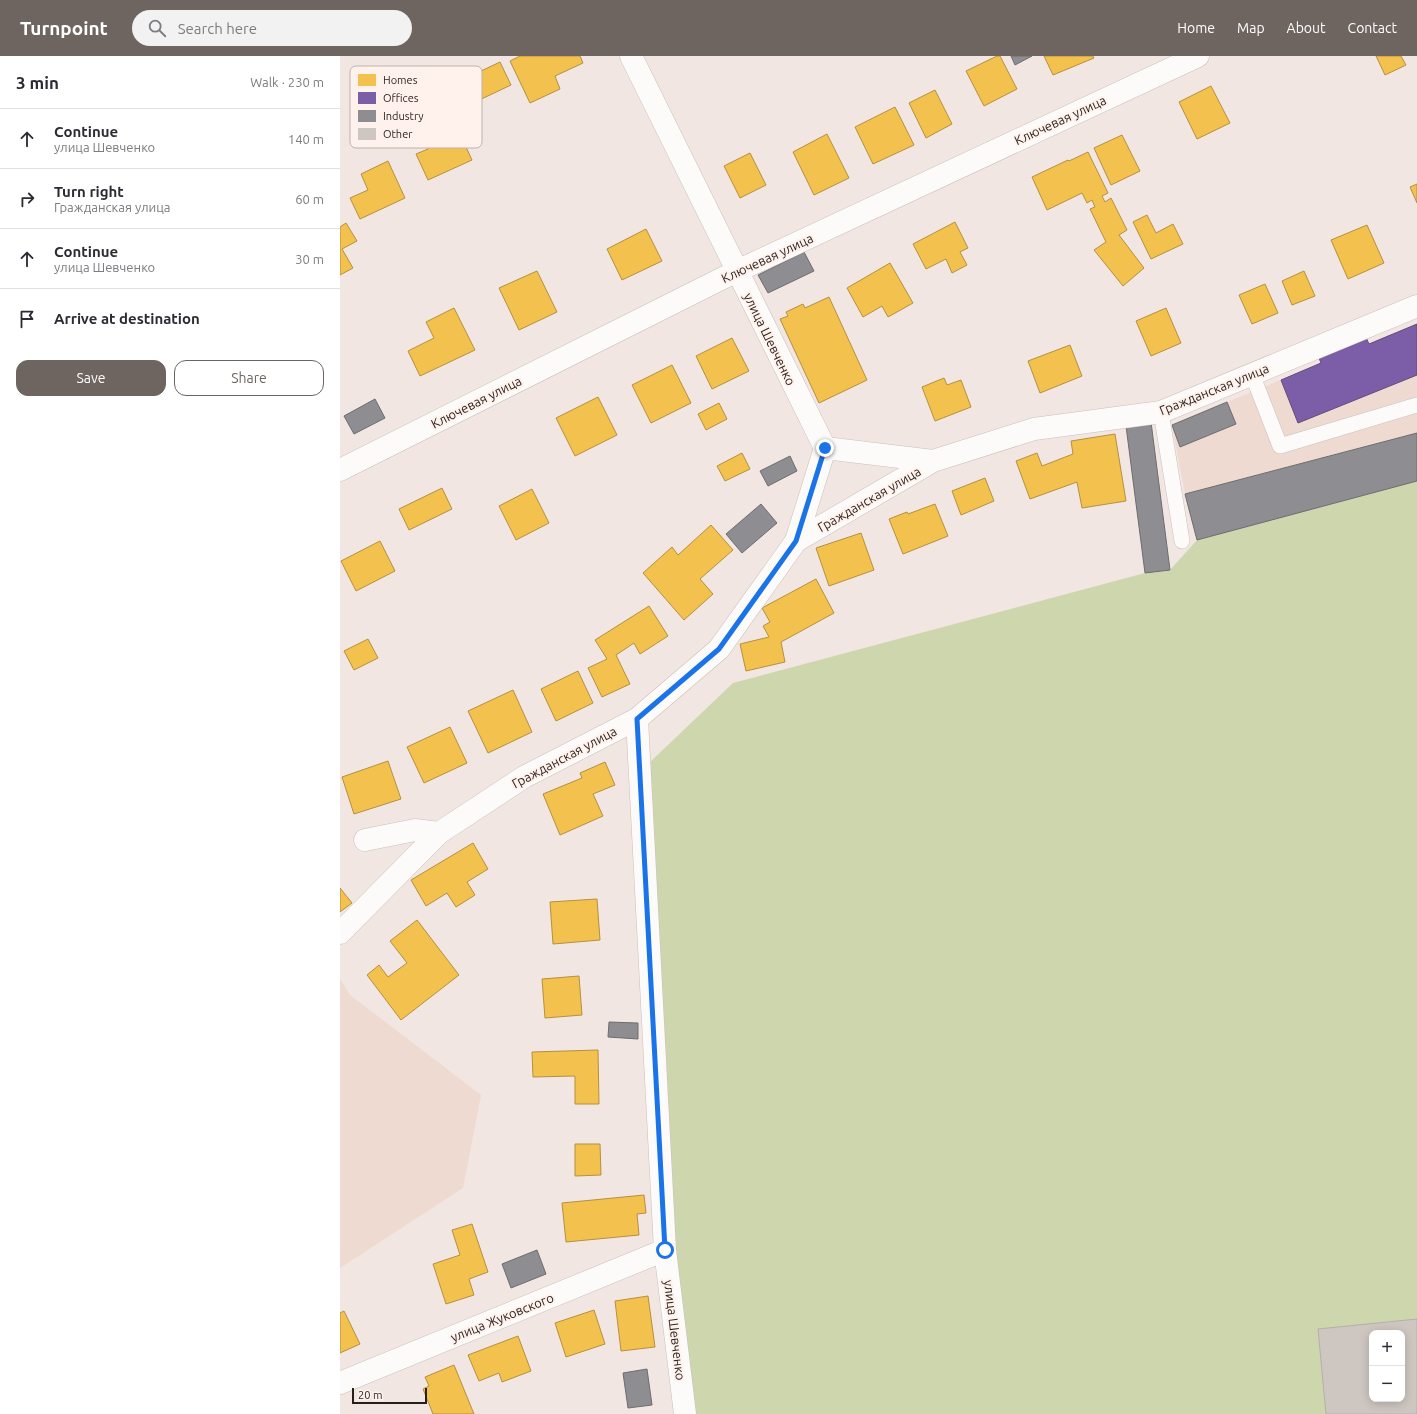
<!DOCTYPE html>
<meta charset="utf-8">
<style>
:root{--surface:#fff;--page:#f2f2f3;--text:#2b2b33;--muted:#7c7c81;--line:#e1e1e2;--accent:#6e6561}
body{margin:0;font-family:Ubuntu,sans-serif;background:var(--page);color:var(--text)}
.controls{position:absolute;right:12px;bottom:12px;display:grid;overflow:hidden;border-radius:8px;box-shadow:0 2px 10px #0003}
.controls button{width:36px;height:36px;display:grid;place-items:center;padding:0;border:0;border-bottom:1px solid var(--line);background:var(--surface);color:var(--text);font:20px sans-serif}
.scale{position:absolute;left:12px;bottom:10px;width:75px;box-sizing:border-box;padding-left:4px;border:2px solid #271f1c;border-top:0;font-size:11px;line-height:14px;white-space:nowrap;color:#271f1c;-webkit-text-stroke:3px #fff2ec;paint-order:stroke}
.stop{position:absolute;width:12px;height:12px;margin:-9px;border:3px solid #1a73e8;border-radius:50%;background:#fff}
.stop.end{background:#1a73e8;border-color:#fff;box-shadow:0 1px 4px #0008}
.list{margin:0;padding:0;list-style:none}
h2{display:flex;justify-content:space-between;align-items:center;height:52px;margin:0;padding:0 16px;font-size:17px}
h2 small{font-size:13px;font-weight:400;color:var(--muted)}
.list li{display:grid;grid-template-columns:26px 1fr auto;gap:12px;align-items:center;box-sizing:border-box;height:60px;padding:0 16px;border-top:1px solid var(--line)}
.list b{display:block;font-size:15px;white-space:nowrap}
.list p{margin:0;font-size:13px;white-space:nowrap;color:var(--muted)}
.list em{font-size:13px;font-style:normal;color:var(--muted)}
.actions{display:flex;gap:8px;padding:12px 16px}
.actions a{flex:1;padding:9px 0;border:1px solid var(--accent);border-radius:12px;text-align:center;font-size:14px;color:var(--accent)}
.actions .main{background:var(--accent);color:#fff}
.icon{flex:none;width:22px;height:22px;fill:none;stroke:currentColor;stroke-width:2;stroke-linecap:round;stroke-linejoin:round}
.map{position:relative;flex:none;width:1077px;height:1358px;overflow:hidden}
header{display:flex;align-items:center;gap:24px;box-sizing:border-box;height:56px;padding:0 20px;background:var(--accent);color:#fff}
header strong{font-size:19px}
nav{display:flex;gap:22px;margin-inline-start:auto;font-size:14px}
.search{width:280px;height:36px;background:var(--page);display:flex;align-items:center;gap:10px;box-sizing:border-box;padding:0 14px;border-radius:22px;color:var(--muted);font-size:15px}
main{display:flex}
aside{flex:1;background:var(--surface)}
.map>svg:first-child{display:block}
.built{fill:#efdad1}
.green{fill:#ced6ae;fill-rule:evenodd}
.homes{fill:#f2c14e;stroke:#b5903f}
.offices{fill:#7b5ea7;stroke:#624b7d}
.industry{fill:#8d8d92;stroke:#6e6c6f}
.building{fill:#cec6c1;stroke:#b6aeaa;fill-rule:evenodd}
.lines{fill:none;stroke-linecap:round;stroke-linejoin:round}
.service-casing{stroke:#c8c0bc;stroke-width:16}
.minor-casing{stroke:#c8c0bc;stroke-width:23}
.service{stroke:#fdfbfa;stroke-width:15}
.minor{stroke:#fdfbfa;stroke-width:22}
.route{stroke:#1a73e8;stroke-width:5}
.labels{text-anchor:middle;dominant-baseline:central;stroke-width:4;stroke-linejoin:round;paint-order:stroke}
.street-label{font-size:13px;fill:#271f1c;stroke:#fff2ec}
.key{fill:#fff2ec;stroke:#beb3ae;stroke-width:1}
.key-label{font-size:11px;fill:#271f1c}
</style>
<header>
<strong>Turnpoint</strong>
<div class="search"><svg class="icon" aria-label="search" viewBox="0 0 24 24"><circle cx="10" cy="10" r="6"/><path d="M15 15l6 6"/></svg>Search here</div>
<nav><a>Home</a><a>Map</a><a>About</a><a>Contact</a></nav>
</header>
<main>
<aside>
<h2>3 min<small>Walk · 230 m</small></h2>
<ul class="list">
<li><svg class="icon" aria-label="ahead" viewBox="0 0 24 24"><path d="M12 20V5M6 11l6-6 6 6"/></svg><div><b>Continue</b><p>улица Шевченко</p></div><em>140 m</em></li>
<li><svg class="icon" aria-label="right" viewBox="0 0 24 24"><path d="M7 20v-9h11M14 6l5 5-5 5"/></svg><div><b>Turn right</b><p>Гражданская улица</p></div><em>60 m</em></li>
<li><svg class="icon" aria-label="ahead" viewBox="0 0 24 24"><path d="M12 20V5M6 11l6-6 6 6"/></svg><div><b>Continue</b><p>улица Шевченко</p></div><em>30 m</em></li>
<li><svg class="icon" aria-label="arrive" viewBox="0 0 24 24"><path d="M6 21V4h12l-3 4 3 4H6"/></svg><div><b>Arrive at destination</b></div></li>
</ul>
<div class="actions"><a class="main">Save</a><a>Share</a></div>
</aside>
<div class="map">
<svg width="1077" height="1358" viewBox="0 0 1077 1358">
<rect width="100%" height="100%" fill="#f1e6e1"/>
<!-- built -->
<path class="built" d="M 1077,268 L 1077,425 L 857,484 L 845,438 L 832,369 L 981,307 L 1023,275 L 1029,287 Z
M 0,923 L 10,939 L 141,1039 L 123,1132 L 0,1212 Z"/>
<!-- green -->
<path class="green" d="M 1077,425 L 1077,1358 L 355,1358 L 336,1196 L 308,708 L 393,627 L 805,517 L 830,514 L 857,484 ZM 1032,1277 L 1062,1277 L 1062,1343 L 1032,1343 Z"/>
<!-- homes -->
<path class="homes" d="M 180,0 L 240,0 L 243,7 L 215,20 L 220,33 L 190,47 L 170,5 Z
M 657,0 L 660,0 L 677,33 L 644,50 L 626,15 Z
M 704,0 L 753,0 L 754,2 L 713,19 Z
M 1036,0 L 1061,0 L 1066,9 L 1045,19 Z
M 160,6 L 171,29 L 133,47 L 122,24 Z
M 871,30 L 890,67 L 857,83 L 839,46 Z
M 595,34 L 612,68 L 586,82 L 569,47 Z
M 102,39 L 132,104 L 88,124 L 76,98 L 88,93 L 70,54 Z
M 555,51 L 574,89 L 533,108 L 515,71 Z
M 487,78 L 509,122 L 474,139 L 453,96 Z
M 782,79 L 800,115 L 771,129 L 754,92 Z
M 748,96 L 768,137 L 762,140 L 765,146 L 771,142 L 787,174 L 779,179 L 804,212 L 783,230 L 754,194 L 766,186 L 750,153 L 755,151 L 752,144 L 747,147 L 742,137 L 707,154 L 692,121 L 728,104 L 729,105 Z
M 410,97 L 426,129 L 400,142 L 384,110 Z
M 48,105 L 65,142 L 20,163 L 10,142 L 28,134 L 21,118 Z
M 1077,128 L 1077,147 L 1070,131 Z
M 807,159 L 816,177 L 833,168 L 843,188 L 811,203 L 793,166 Z
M 615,166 L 628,192 L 620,196 L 627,209 L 612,217 L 606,203 L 586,213 L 573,188 Z
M 6,167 L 17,185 L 2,193 L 13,212 L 0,219 L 0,171 Z
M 1027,169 L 1044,207 L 1008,223 L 991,184 Z
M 306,173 L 322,205 L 282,224 L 267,193 Z
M 550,207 L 573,247 L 548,261 L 542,250 L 523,261 L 507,232 Z
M 197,215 L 217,256 L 179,274 L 159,232 Z
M 964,215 L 975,240 L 952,249 L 942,225 Z
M 925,228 L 938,257 L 912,268 L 899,239 Z
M 489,241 L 527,324 L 479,347 L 440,263 L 448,260 L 446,256 L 463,248 L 465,252 Z
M 114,252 L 135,294 L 80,320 L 68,295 L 94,282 L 86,266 Z
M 826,252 L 841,287 L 811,300 L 796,265 Z
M 392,282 L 409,315 L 372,333 L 356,300 Z
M 730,289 L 742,320 L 700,337 L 688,305 Z
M 332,309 L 351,347 L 311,367 L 292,329 Z
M 604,322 L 607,329 L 621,324 L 631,351 L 595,365 L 582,331 Z
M 258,341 L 277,379 L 235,400 L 216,362 Z
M 379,347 L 387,363 L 366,374 L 358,358 Z
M 775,378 L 786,445 L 742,452 L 737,426 L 690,443 L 676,405 L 697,397 L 702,410 L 733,398 L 731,385 Z
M 402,397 L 410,413 L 385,425 L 377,410 Z
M 645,422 L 654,445 L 621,459 L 612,435 Z
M 102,432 L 112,453 L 69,474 L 59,453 Z
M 192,433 L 209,467 L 176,484 L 159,450 Z
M 595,448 L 608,480 L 563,498 L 549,463 L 567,456 L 568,458 Z
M 371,469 L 393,494 L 360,523 L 373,538 L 344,564 L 303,517 L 332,491 L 338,499 Z
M 521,477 L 534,514 L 489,530 L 476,492 Z
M 40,485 L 55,515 L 16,535 L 1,505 Z
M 476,523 L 494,557 L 441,586 L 445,606 L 406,615 L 400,588 L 429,581 L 423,570 L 430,566 L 422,552 Z
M 309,550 L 328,580 L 300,598 L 294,587 L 276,599 L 290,628 L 262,641 L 248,612 L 267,603 L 255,584 Z
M 28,583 L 38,602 L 14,614 L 4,595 Z
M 238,615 L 253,647 L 216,665 L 201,633 Z
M 173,634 L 192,676 L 148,697 L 128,655 Z
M 110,671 L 127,707 L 84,727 L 67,691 Z
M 48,705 L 61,743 L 14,758 L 2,721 Z
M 265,706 L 275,729 L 253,738 L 263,760 L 220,779 L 203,738 L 242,722 L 240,717 Z
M 133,787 L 148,813 L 127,826 L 135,839 L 116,851 L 107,837 L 86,850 L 71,824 Z
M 0,832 L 12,847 L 0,856 Z
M 257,843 L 260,884 L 213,888 L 210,846 Z
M 77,864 L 119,919 L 61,964 L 27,919 L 39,909 L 48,921 L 67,907 L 50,885 Z
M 239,920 L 242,959 L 205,962 L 202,923 Z
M 258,994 L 259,1048 L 235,1048 L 235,1020 L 193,1021 L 192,996 Z
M 235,1088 L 260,1088 L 261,1119 L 235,1120 Z
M 304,1139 L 306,1157 L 297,1158 L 299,1179 L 226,1186 L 222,1147 Z
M 132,1168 L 148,1216 L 129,1223 L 134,1239 L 106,1248 L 93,1208 L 120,1199 L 112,1174 Z
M 308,1240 L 315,1291 L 281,1295 L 275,1245 Z
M 254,1254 L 265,1288 L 226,1301 L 215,1267 Z
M 4,1255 L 20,1288 L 0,1297 L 0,1257 Z
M 178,1280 L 191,1315 L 162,1326 L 159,1317 L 139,1325 L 128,1299 Z
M 114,1309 L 134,1358 L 93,1358 L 83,1333 L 89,1330 L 85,1321 Z"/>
<!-- offices -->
<path class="offices" d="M 1077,268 L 1077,319 L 958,367 L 941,324 L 981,307 L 976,294 L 1023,275 L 1029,288 Z"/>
<!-- industry -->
<path class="industry" d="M 671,0 L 692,0 L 675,9 Z
M 464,196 L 474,215 L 428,237 L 418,219 Z
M 35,343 L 45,362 L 14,378 L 4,360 Z
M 887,346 L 896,368 L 840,391 L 832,369 Z
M 811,366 L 830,514 L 805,517 L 786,370 Z
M 1077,377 L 1077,425 L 857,484 L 845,438 Z
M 450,400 L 457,415 L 428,430 L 420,415 Z
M 421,448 L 437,467 L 402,497 L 386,478 Z
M 269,966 L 298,967 L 298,983 L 268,981 Z
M 197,1194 L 206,1218 L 171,1232 L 162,1208 Z
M 307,1313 L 312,1349 L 288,1352 L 283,1317 Z"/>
<!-- building -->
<path class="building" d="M 1077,1263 L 1077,1358 L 986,1358 L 978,1273 ZM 1032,1277 L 1062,1277 L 1062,1343 L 1032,1343 Z"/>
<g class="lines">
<defs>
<path id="service" d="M 912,318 L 940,390 L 1077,349
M 821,356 L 842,485"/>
<path id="minor" d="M 291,0 L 485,392 L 456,485
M 485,392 L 593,405
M 0,414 L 397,215 L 858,0
M 297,663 L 325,1194 L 345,1358
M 25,784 L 75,774 L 99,777
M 0,877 L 99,777 L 184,721 L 297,663 L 379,593 L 456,485 L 593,405 L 694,373 L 821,356 L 1077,250
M 0,1327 L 325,1194"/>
</defs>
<!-- service casing -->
<use href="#service" class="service-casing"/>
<!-- minor casing -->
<use href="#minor" class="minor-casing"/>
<!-- service -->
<use href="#service" class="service"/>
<!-- minor -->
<use href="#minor" class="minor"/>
</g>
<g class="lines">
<!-- route -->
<path class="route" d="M 325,1194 L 297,663 L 379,593 L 456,485 L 485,392"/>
</g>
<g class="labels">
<!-- street labels -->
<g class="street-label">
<text transform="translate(720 64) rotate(-25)">Ключевая улица</text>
<text transform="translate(427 202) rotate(-25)">Ключевая улица</text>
<text transform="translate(430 283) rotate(64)">улица Шевченко</text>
<text transform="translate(874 333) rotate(-22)">Гражданская улица</text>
<text transform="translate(136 346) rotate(-27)">Ключевая улица</text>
<text transform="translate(529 443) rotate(-30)">Гражданская улица</text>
<text transform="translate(224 701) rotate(-28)">Гражданская улица</text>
<text transform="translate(162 1261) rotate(-22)">улица Жуковского</text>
<text transform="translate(335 1274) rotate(83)">улица Шевченко</text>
</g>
</g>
<!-- legend -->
<rect x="10" y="10" width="132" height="82" rx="6" class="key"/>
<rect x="18" y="18" width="18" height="12" fill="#f2c14e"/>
<rect x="18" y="36" width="18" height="12" fill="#7b5ea7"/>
<rect x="18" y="54" width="18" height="12" fill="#8d8d92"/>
<rect x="18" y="72" width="18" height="12" fill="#cec6c1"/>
<g class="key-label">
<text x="43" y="28">Homes</text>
<text x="43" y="46">Offices</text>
<text x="43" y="64">Industry</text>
<text x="43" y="82">Other</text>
</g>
</svg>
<div class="controls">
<button>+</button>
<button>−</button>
</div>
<div class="scale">20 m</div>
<div class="stop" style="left:325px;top:1194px"></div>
<div class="stop end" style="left:485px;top:392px"></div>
</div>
</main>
